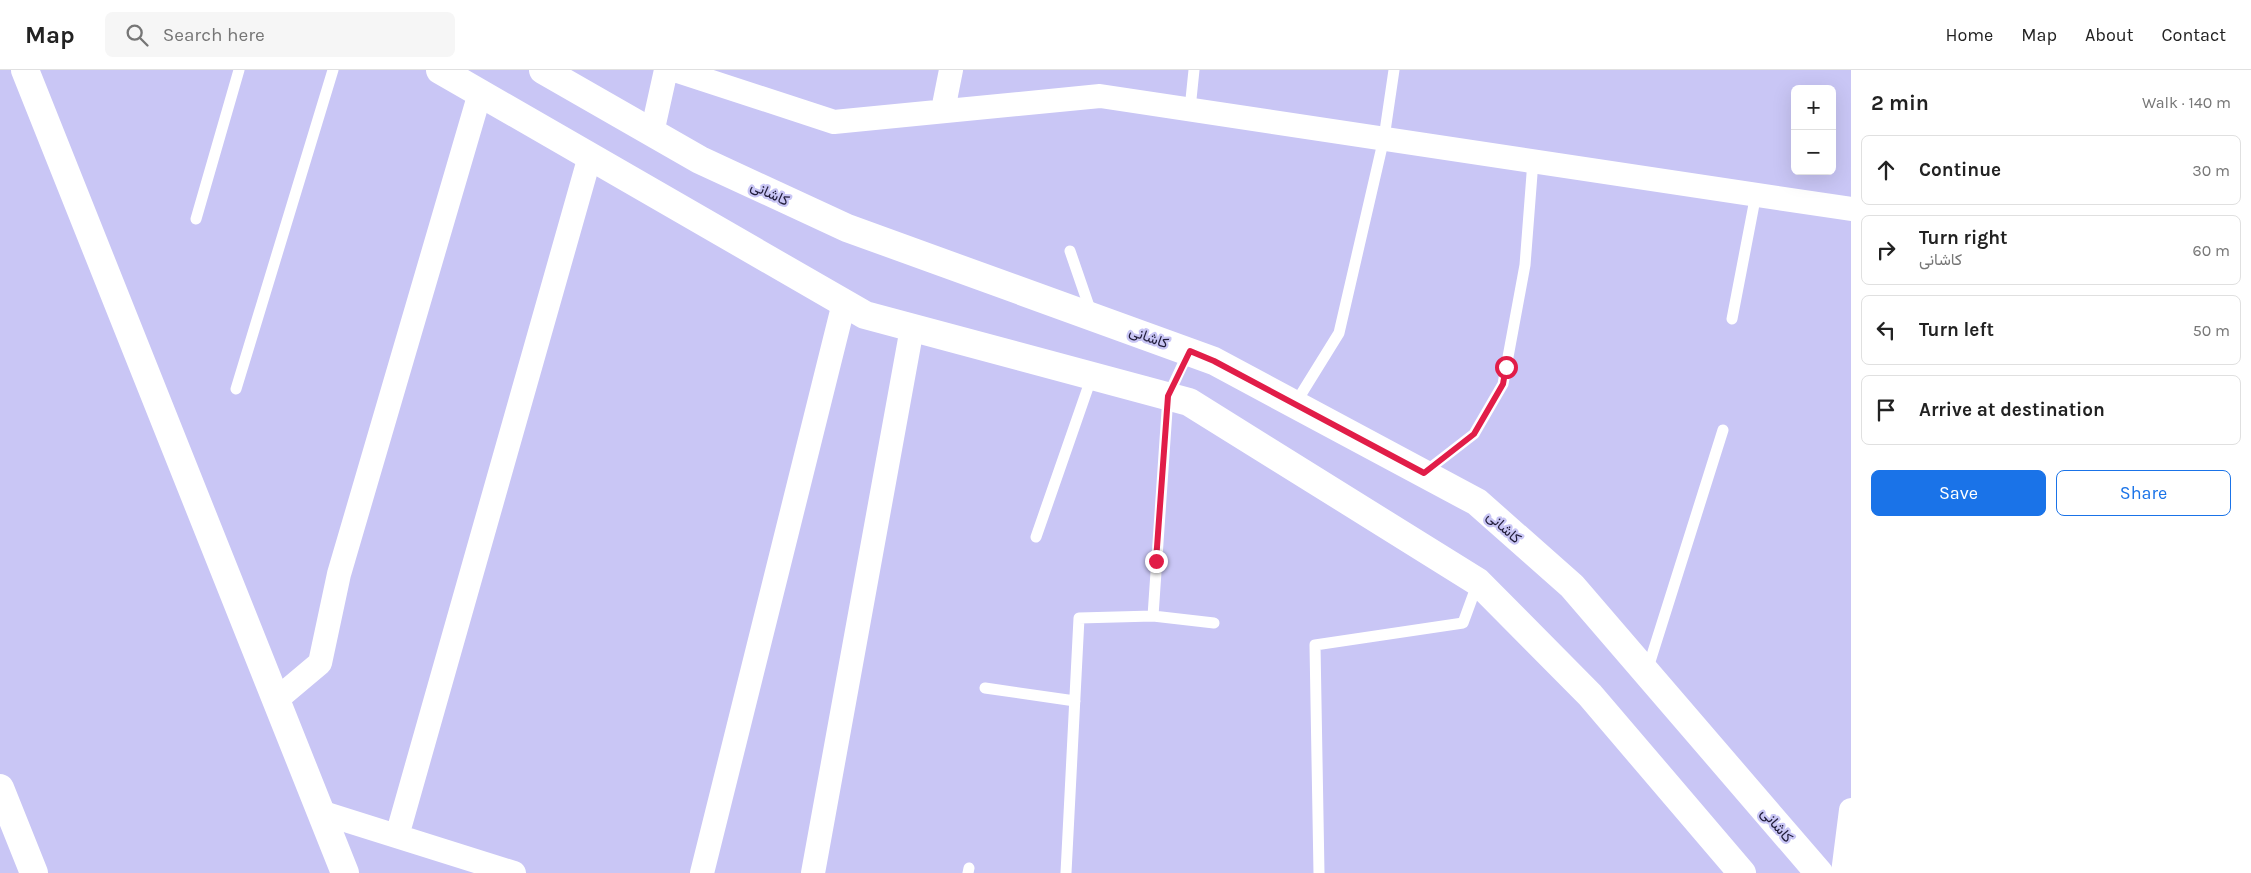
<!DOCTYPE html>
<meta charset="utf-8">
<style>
:root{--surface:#fff;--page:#f6f6f6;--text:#222;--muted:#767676;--line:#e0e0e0;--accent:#1a73e8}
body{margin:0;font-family:Karla,Vazirmatn,sans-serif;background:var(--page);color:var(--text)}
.controls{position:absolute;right:15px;top:15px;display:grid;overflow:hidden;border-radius:8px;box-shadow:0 5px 20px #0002}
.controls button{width:45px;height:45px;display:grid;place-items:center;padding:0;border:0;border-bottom:1px solid var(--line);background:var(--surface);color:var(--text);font:25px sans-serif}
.stop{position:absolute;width:15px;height:15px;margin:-11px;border:4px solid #e11d48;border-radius:50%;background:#fff}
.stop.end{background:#e11d48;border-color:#fff;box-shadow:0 1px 5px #0008}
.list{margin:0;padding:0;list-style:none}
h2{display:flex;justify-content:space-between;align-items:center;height:65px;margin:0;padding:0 20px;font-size:21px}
h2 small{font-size:16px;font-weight:400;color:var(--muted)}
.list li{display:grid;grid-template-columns:32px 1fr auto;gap:15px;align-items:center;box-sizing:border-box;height:70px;margin:0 10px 10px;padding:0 10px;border:1px solid var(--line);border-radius:8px}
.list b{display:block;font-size:19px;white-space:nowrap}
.list p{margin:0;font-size:16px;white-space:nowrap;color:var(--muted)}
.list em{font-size:16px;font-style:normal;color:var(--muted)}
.actions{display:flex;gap:10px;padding:15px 20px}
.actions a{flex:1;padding:11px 0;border:1px solid var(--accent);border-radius:8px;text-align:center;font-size:18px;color:var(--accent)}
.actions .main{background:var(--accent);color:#fff}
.icon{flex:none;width:28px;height:28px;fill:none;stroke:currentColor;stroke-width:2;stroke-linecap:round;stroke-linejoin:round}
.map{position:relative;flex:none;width:1851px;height:803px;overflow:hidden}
header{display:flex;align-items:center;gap:30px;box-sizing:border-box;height:70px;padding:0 25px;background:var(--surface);border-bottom:1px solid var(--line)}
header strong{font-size:24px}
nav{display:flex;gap:28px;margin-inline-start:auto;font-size:18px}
.search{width:350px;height:45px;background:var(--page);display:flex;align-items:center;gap:12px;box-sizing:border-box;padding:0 18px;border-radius:8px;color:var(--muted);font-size:19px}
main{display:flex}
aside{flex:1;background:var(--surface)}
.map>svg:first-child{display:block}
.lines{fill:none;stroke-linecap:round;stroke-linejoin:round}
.service{stroke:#fff;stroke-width:11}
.minor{stroke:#fff;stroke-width:24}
.tertiary{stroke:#fff;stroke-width:28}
.route{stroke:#e11d48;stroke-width:6}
.labels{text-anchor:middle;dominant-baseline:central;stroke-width:4.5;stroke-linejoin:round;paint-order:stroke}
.street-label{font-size:15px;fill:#201c39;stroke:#c9c6f5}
</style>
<header>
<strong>Map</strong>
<div class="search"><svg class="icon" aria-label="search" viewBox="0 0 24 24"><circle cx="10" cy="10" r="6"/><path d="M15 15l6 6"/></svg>Search here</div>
<nav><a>Home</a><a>Map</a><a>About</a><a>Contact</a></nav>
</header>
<main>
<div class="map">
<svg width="1851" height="803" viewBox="0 0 1851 803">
<rect width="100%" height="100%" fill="#c9c6f5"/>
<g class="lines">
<!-- service -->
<path class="service" d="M 1190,39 L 1194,0
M 196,149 L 239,0
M 1070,181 L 1092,245
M 1732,249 L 1756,124
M 236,319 L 333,0
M 1295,334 L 1339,263 L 1384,68 L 1394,0
M 1425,402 L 1474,364 L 1503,314 L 1525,195 L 1533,91
M 1036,467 L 1092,306
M 1153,546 L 1168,326 L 1189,281
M 1647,601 L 1723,360
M 985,618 L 1075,631
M 968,803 L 969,798
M 1066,803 L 1079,548 L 1153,546 L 1214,553
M 1319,803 L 1315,575 L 1463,553 L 1478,512"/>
<!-- minor -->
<path class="minor" d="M 675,0 L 834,52 L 1100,26 L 1851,139
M 943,40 L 951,0
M 652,63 L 666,0
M 276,630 L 320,593 L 339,504 L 480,23
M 320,742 L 514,803
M 397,766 L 590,86
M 702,803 L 844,233
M 813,803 L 912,258
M 1843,803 L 1851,740"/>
<!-- tertiary -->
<path class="tertiary" d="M 25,0 L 345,803
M 440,0 L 865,245 L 1189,332 L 1478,512 L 1590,625 L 1742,803
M 543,0 L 700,90 L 847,158 L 1214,291 L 1477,432 L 1572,516 L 1819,803
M 0,718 L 34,803"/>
</g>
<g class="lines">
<!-- route -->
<path class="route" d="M 1156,491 L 1168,326 L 1190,281 L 1214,291 L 1424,403 L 1474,364 L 1503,314 L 1506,297"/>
</g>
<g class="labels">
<!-- street labels -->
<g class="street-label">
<text transform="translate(770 123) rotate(25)">کاشانی</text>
<text transform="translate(1149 267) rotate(20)">کاشانی</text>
<text transform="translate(1504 457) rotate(42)">کاشانی</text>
<text transform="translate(1777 755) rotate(49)">کاشانی</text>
</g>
</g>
</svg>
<div class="controls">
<button>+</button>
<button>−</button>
</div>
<div class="stop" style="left:1506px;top:297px"></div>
<div class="stop end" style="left:1156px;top:491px"></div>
</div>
<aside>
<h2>2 min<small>Walk · 140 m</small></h2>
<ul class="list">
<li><svg class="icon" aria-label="ahead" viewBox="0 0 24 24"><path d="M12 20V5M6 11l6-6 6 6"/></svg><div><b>Continue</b></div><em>30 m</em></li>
<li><svg class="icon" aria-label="right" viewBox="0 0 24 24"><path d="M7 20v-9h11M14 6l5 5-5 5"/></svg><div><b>Turn right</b><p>کاشانی</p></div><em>60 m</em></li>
<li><svg class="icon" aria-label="left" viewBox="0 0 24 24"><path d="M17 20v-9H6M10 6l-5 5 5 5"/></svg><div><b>Turn left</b></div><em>50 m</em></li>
<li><svg class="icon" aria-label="arrive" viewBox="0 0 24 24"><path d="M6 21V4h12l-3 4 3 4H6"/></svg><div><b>Arrive at destination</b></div></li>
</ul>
<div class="actions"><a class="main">Save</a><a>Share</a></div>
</aside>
</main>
